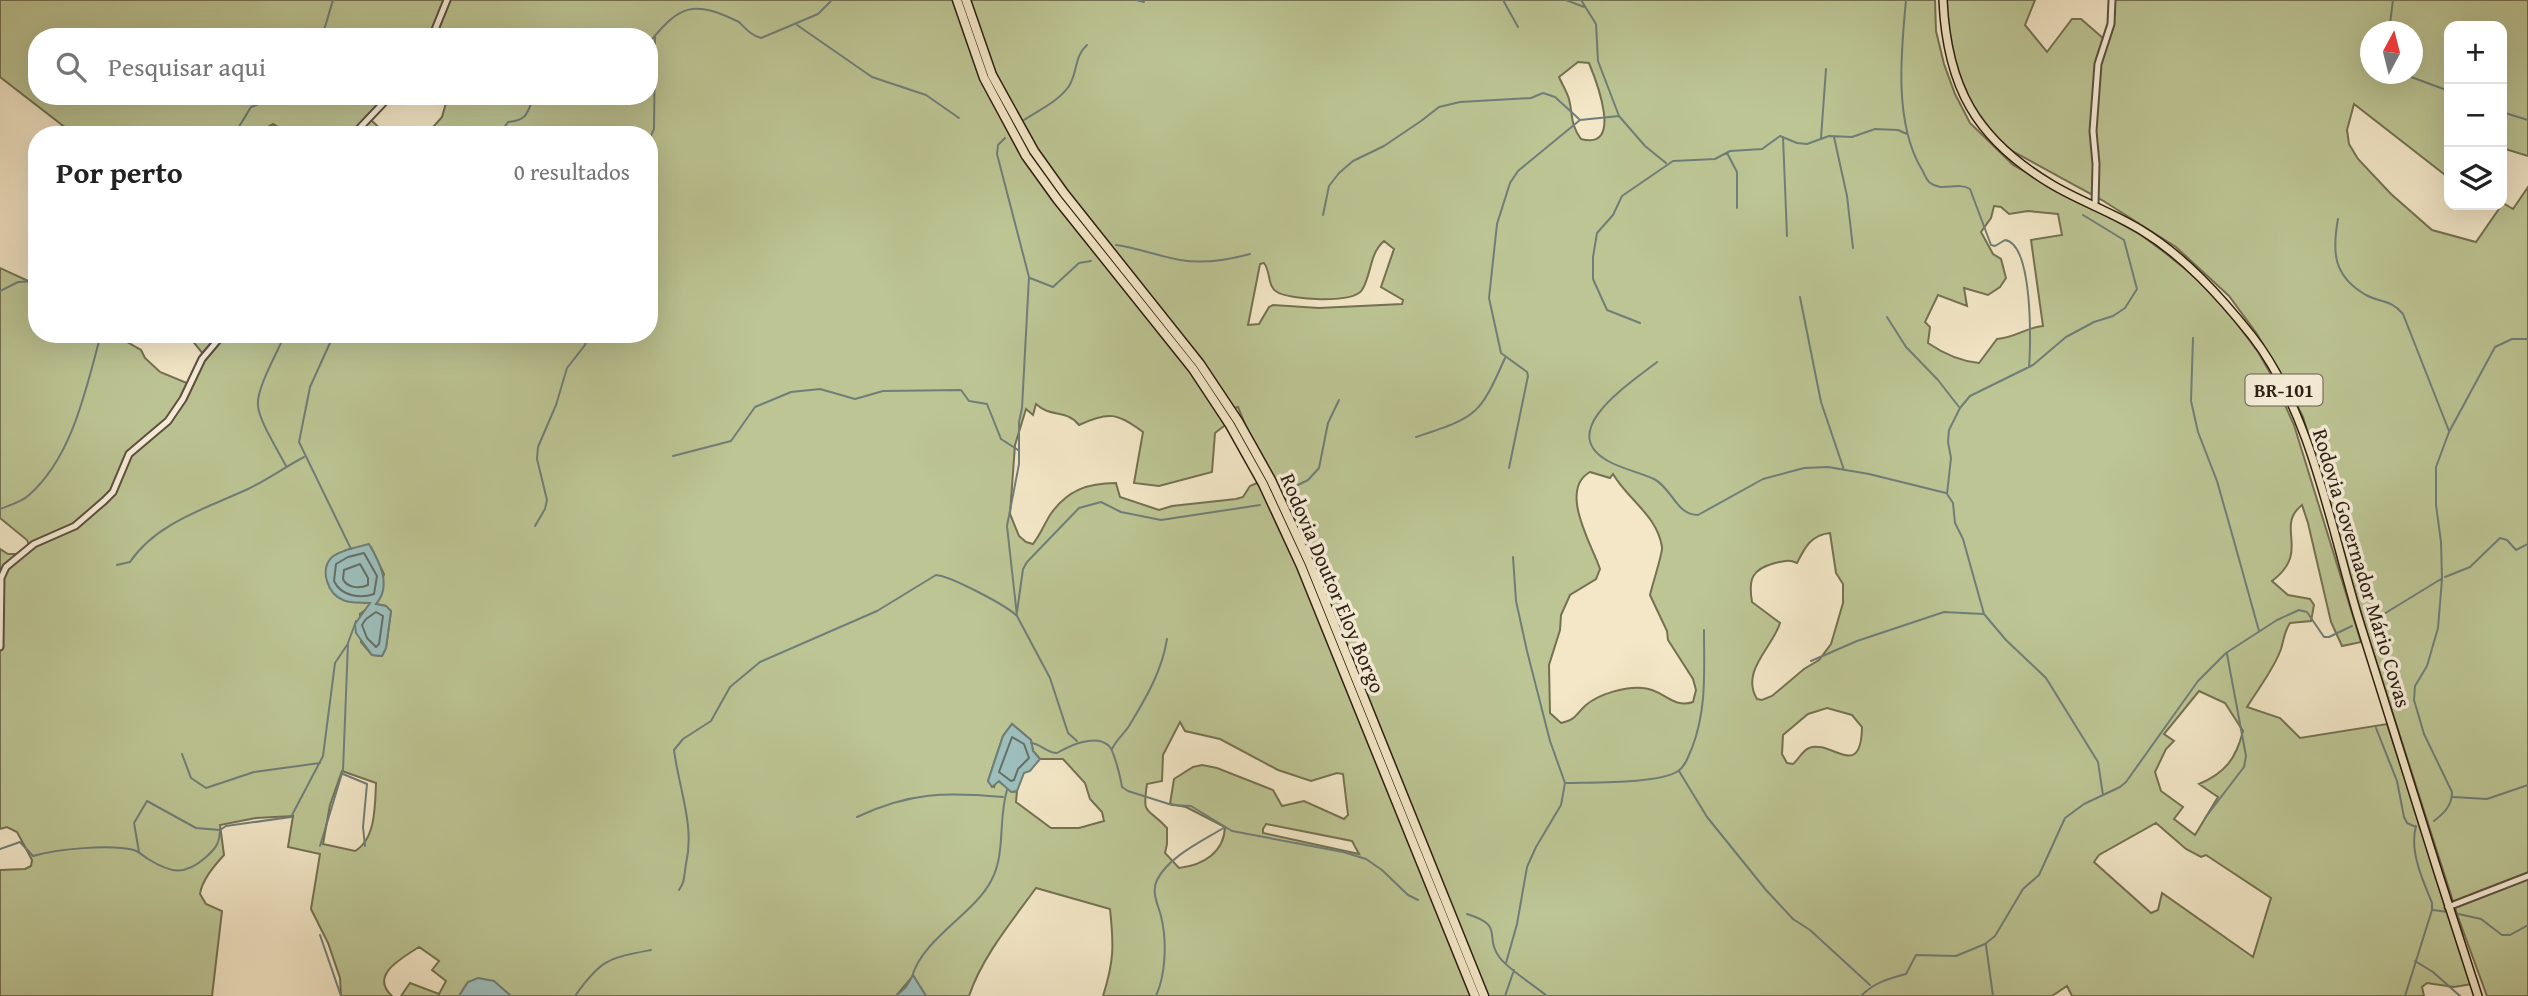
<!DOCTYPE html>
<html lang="pt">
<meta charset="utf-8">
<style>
:root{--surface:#fff;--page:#f2f2f2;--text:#222;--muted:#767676;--line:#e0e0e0}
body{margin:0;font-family:"Gentium Book Plus",serif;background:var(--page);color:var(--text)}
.controls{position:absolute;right:21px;top:21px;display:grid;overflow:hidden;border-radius:14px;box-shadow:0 7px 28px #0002}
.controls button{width:63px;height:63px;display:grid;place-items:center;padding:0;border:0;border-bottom:2px solid var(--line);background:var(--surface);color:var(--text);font:35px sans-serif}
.compass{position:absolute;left:2360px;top:21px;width:63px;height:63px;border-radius:50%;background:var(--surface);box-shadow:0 7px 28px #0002;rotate:7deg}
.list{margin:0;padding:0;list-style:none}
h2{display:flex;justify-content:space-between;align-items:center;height:91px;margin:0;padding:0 28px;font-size:30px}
h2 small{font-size:23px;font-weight:400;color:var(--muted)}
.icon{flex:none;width:38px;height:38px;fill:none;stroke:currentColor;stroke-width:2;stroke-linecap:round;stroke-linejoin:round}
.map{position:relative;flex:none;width:2528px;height:996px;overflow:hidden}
.search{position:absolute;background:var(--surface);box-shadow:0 7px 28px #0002;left:28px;top:28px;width:630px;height:77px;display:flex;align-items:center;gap:18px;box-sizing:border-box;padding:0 24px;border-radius:28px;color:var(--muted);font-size:26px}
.panel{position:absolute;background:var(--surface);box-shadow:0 7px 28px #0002;left:28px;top:126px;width:630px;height:217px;border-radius:28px}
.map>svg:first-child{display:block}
.green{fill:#bdc594;stroke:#747152;stroke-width:2;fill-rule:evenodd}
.water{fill:#9dbfbc;stroke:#6f7e78;stroke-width:2}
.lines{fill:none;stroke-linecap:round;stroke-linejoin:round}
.shore{stroke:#646e66;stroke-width:2}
.stream{stroke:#6f7e78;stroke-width:2}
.tertiary-casing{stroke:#5d503e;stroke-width:9}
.primary-casing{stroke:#2b1d11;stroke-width:10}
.motorway-casing{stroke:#2b1d11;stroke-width:11}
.tertiary{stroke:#f7efdb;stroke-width:5}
.primary{stroke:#f3e7c7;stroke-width:7}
.motorway{stroke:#f3e7c7;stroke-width:8}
.labels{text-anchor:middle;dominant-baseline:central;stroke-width:7;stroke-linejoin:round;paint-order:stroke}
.shield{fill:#f7efdb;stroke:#685c4e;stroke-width:2}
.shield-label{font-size:19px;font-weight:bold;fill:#2b1d11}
.street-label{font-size:21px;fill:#2b1d11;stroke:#f7efdb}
</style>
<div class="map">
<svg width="2528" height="996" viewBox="0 0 2528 996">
<rect width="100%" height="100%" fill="#f3e7c7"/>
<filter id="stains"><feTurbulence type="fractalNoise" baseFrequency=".00286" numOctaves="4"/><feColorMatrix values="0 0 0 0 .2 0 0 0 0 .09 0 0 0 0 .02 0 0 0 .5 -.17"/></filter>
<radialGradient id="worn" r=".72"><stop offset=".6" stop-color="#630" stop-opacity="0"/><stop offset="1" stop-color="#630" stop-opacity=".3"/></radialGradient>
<!-- green -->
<path class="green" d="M 0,0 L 1935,0 L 1936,31 L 1944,64 L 1955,94 L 1970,123 L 2013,165 L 2098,211 L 2141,235 L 2164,252 L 2198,279 L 2226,309 L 2258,352 L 2273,378 L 2294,425 L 2361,642 L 2342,646 L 2331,622 L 2308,523 L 2302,505 C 2274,527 2312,551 2272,581 L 2288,595 L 2310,599 L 2314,605 L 2311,621 L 2290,623 C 2284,632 2284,639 2281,649 C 2274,669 2258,689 2247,707 L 2280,718 L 2300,738 L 2387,724 L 2472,984 L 2454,987 L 2427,983 L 2422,987 L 2424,996 L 2072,996 L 2067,986 L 2052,996 L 1103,996 C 1114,961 1114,946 1110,909 L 1036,888 C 1012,921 982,957 969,996 L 926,996 L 913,976 L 896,996 L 511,996 L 468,982 L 459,996 L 401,996 L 410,983 L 439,994 L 446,981 L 432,970 L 439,961 L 419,947 C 402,958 369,975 392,996 L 341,996 L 340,978 L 328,943 L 311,909 L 320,854 L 288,847 L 293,816 L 256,818 L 220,825 L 224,855 C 214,866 202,880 200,894 L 206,904 L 222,911 L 212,996 L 0,996 L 0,870 L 25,869 L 31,866 L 32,860 L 17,832 L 7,827 L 0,829 L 0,549 L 8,554 L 23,554 L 29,545 L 27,540 L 0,518 L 0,268 L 37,285 L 37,334 L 124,334 L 122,339 L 141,350 L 145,358 L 160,372 L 189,384 L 204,355 L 187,334 L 649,334 L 649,135 L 426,135 L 442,117 L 446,103 L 440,96 L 649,96 L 649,37 L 37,37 L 37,96 L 391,96 L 371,120 L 387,135 L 292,135 L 273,124 L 254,135 L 75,135 L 0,77 ZM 1578,62 L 1589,63 C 1596,80 1624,151 1581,139 C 1570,124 1573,115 1569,99 C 1567,92 1562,84 1559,77 ZM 1994,206 L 2001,207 L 2009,214 L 2028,211 L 2058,214 L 2062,235 L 2031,240 L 2043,326 C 2027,327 2015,338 1997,339 L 1979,363 C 1959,361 1944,354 1928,343 L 1930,327 L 1925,322 L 1938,295 L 1967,306 L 1964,288 L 1988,295 L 2000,287 L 2006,278 L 2001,259 L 1993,254 L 1981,232 L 1991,218 ZM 1384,241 L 1394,249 L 1381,287 L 1403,300 L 1402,304 L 1319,308 L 1273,305 L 1269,307 L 1259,324 L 1248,325 L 1260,264 L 1264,263 C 1271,272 1267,286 1277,292 C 1290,300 1352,304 1362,290 C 1372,274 1369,254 1384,241 ZM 1036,404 C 1051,418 1066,409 1079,425 C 1109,411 1117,413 1143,432 L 1134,483 L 1159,486 L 1212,472 L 1215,433 L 1228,423 L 1231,409 L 1238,407 L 1253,444 L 1257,483 L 1250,486 L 1243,497 L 1236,499 L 1172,506 L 1159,510 L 1120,497 L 1116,483 C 1088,483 1067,490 1050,515 C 1044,525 1040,535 1033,544 L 1026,542 L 1019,536 L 1010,514 L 1015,445 L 1026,409 L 1033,415 ZM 1590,472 L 1610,478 L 1613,474 C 1628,500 1657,515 1662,547 C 1663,553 1652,585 1650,595 L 1667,631 L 1668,640 L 1693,679 L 1696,690 L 1693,702 C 1672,709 1663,689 1643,688 C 1626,686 1599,694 1586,705 C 1575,715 1577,719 1561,723 L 1550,713 L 1549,665 L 1560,630 L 1561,615 L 1570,595 L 1596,579 L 1600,569 C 1592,545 1558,490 1590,472 ZM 1830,533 L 1836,573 L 1843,584 L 1843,603 L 1831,644 L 1819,660 L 1804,669 L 1772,696 L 1762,700 L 1757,699 C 1740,671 1773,647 1780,623 L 1752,602 C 1748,579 1752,569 1775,563 C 1784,561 1789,559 1797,563 C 1805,547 1811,535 1830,533 ZM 371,547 L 384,574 L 376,604 L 386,606 L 391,611 L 386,648 L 382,656 L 372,655 L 361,642 L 360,614 L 369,607 L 370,603 L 365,603 L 327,575 L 330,561 L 346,550 ZM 2199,691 L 2225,703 L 2243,731 C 2236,759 2225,773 2199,784 L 2218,797 L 2195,835 L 2174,819 L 2183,807 L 2161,791 L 2155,772 L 2166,749 L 2174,741 L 2164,734 ZM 1827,708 L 1852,715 L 1862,727 C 1861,782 1831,739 1809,748 C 1802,751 1799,759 1793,764 L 1787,763 L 1782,754 L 1783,735 L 1808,714 ZM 1180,722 L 1185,731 L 1220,739 L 1278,770 L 1311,781 L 1337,773 L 1343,774 L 1348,815 L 1344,819 L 1304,801 L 1282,806 L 1273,790 L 1217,768 L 1202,765 L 1193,767 L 1174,779 L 1170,804 L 1186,807 L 1225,827 C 1224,852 1204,865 1179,868 L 1165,853 L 1167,844 L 1167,828 C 1147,806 1142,817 1147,784 L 1162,781 L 1163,755 ZM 1012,724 L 1031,740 L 1033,751 L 1040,759 L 1063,759 L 1085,783 L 1090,799 L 1102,812 L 1104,821 L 1079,828 L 1051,828 L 1016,802 L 1017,791 L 1013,792 L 998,781 L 996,782 L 994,787 L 988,781 L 1003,736 ZM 342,771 L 376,783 C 375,805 376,839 355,851 L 323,844 L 330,805 ZM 2156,823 L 2186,849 L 2201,857 L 2206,855 L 2271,898 L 2253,957 L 2162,893 L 2158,910 L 2151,913 L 2094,862 L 2099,855 ZM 1266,824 L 1352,841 L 1359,854 L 1263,833 L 1263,829 Z
M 1945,0 L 2035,0 L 2025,25 L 2047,52 L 2072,19 L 2081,19 L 2104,39 L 2114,0 L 2528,0 L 2528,156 L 2502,148 L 2502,26 L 2449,26 L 2449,178 L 2354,104 L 2347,130 L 2349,144 L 2358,159 L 2391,194 L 2432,230 L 2476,242 L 2503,203 L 2513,209 L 2528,187 L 2528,996 L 2487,996 L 2458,917 L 2367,633 L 2303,417 L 2281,375 L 2257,334 L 2229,296 L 2176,247 L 2102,200 L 2012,151 L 1998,140 L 1973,112 L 1947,48 ZM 2370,32 L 2412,32 L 2412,74 L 2370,74 Z"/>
<!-- water -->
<path class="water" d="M 369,544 C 380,563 392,586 376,604 L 386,606 L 391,611 L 386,648 L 382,656 L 372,655 L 356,633 L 355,624 L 370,603 C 360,602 352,604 343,600 C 328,594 319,570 332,557 C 340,550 358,547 369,544 Z
M 1012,724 L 1031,740 L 1033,751 L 1040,759 L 1030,771 L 1024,773 L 1017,791 L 1011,792 L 999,781 L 992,787 L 988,781 L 1003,736 Z
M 913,975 L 926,996 L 896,996 L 906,987 Z
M 478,978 L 494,981 L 511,996 L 459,996 L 468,982 Z"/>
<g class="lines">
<!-- shore -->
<path class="shore" d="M 364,553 L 377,576 L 374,594 C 360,599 341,596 334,581 L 336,564 L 348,557 Z
M 360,564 L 368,578 L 368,585 C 359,589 347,588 343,579 L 344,570 Z
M 376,612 L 383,616 L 379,644 L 376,647 L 367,638 L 362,625 L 366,619 Z
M 1012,737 L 1024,744 L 1029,758 L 1018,769 L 1014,780 L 1011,781 L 999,772 Z"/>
<!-- stream -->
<path class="stream" d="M 1136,0 L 1144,2
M 1503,0 L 1518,27
M 1566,0 L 1584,7
M 1581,0 L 1596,24 L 1598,61 L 1619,116 L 1645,146 L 1666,163
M 1906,0 C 1901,52 1894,122 1921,168 C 1924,172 1925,178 1929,182 C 1942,193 1957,181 1970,189 L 1991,245 L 1995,246 L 2005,240 C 2033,244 2031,343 2029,367
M 797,25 L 872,77 L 926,95 L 959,118
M 2389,32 L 2393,0
M 322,37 L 333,0
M 649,43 C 680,4 694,0 739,22 C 746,29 752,36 761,38 L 818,14 L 832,0
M 2403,74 L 2449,91
M 2502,112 L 2528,120
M 1024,120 C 1039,110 1059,101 1069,86 C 1078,72 1074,56 1087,45
M 224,135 L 237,130 L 251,107 L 280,96
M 502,135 L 503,129 L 508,122 C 528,120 527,113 534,96
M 1783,137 L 1787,236
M 1834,137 L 1847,196 L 1853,248
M 1005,138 L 998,145 L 997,154 L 1029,277 L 1022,408 L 1019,422 L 1019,464 L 1007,526 L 1017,616 L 1050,678 L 1068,733 L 1077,741
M 1821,138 L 1826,69
M 649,140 L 654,129 L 655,37
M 1727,153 L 1737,172 L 1737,208
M 1323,215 L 1329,186 L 1339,173 L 1353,161 L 1384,146 L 1421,121 L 1439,107 L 1460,102 L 1531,98 L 1543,93 L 1555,97 L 1579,119
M 2083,215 L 2124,240 L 2137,289 L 2125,308 L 2113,316 L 2094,322 L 2066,337 L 2033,365 L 1970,396 L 1960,408 L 1949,430 L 1948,442 L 1951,458 L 1947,494 L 1953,503 L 1955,523 L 1963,539 L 1984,614 L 2006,640 L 2046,678 L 2098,762 L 2103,795
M 2338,219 C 2332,252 2333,276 2366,295 C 2381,303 2390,299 2403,314 L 2449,431
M 1116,245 C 1138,248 1158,256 1180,260 C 1203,264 1228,260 1250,254
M 1030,278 L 1053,287 L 1079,263 L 1091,261
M 0,291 L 18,282 L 37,281
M 1800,297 L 1821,402 L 1844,470
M 1887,317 L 1906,347 L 1938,380 L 1959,407
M 1640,323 L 1607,310 L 1593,279 L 1593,257 L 1597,233 L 1613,215 L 1622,196 L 1673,161 L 1715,159 L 1730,151 L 1762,149 L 1780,136 L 1797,143 L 1807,144 L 1829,136 L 1852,137 L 1875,129 L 1898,130 L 1907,134
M 285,334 C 278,352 256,388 258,406 C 260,423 278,450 286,466
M 334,334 L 310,387 L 299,442 L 351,549
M 2193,338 L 2191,401 L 2198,432 L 2217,481 L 2234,541 L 2259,631
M 1657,362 C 1632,382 1554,431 1608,461 C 1622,469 1639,472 1654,479 C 1672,488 1676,515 1698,515 L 1763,479 L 1804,468 L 1828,467 L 1869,474 L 1946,493
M 1416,437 C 1476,417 1479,417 1505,358
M 673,456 L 731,441 L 755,407 L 791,392 L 820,389 L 855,399 L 883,391 L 961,390 L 969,401 L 987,404 L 1001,439 L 1018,450
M 1509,468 L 1528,376 L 1527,372 L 1501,353 L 1489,298 L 1497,224 L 1510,183 L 1518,171 L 1580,120 L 1619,116
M 1290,489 L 1308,480 L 1319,468 L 1328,423 L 1339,400
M 0,509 C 10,505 22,502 29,495 C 73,456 86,388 101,334
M 535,526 L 545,509 L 547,500 L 537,459 L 538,447 L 556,405 L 567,368 L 585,345 L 589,334
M 117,565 L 130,562 C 156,523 207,508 248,489 C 267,480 285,467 304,457
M 2445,577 L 2470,567 L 2500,538 L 2507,540 L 2516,550 L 2528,544
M 1017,612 L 1023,569 L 1027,562 L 1079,508 L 1101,502 L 1121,512 L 1161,520 L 1260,505
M 2379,617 L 2441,579
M 1811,661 L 1857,641 L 1944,612 L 1983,614
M 2376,728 L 2397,781 L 2404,817 L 2407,823 L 2416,827
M 1031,743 C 1042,744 1046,753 1057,753 C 1069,746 1096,733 1109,746 C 1114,750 1121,780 1122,787 L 1128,791 L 1172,805 L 1191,806 L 1232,831 L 1343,852 L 1366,859 L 1382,870 L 1408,895 L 1418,900
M 1112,749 C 1116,740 1123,735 1129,726 C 1146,698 1162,671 1167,639
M 182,754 L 191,778 L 206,788 L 254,772 L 320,763
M 1679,771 L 1707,817 L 1766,890 L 1793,919 L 1810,930 L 1870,985
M 343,774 L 367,784 L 363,827 L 365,846
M 1565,783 C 1590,782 1659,784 1678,771 C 1686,766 1688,756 1692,748 C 1707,709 1704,671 1704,630
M 2453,797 L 2487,799 L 2528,785
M 857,817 C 910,792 946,792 1003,797
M 2205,818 L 2244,767 L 2246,756 L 2227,654
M 2434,821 C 2444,813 2452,806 2452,792 L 2424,734 L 2414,700 L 2415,686 L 2427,666 L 2438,628 L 2442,579 L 2441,542 L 2436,505 L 2436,467 L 2449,432 L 2495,347 L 2512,339 L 2528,339
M 320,846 L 343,770 L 348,643 L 356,621
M 0,849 L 20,842 L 33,856 C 58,849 109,844 134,850 C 140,852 143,856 148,859 C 171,873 184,876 205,858 C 215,849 219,845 220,831
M 139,852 L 134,823 L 147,801 L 196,828 L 220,830 L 226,826 L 291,817 L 323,756 L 335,663 L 347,645
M 679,890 C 685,882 684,875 686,864 C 695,826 679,789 674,750 L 683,739 L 711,721 L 730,687 L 760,662 L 877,611 L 936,575 C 950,576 1006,605 1017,616
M 2433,910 L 2448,912
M 2454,913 L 2481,919 L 2502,935 L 2510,935 L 2528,925
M 1467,914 C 1506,926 1483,936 1500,958 C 1507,968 1536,987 1547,996
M 320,935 L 341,996
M 1986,945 L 1993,996
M 2415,961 L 2433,972 L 2460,996
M 1506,963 L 1517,924 L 1527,867 L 1536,847 L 1561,805 L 1565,783 L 1550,741 L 1527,651 L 1516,601 L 1513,557
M 912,977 C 922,939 974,914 991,881 C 1006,854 998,819 1007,790
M 575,996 C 601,959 609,958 651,950
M 1156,996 C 1166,974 1167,940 1161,916 C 1158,904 1151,893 1157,880 C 1169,856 1203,841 1225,827
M 1505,996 L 1514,970
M 1861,996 C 1875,982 1888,979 1906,974 L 1916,955 L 1956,956 L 1985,944 L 1995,936 L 2023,889 L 2039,875 L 2065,818 L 2084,804 L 2120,787 L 2126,782 L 2198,681 L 2226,653 L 2277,620 L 2299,610 L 2307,612 L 2324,637 L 2329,637 L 2352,626
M 2405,996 L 2432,910 L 2432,903 C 2423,881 2409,851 2416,826"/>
<defs>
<path id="tertiary" d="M 432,37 L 447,0
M 353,135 L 390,96
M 2095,205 L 2096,164 L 2093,131 L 2098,64 L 2111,24 L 2112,0
M 0,647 L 1,578 L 6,567 L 34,544 L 75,526 L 104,501 L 113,492 L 129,454 L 168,421 L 183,399 L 202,359 L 223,334
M 2448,907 L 2528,876"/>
<path id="primary" d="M 1943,0 C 1947,87 1976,139 2051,184 C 2079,201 2112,212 2141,230 C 2184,256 2220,296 2252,336 C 2310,410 2331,527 2358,617 C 2397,744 2437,870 2478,996"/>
<path id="motorway" d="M 957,0 L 984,78 L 1026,156 L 1057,199 L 1193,369 L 1230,425 L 1263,484 L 1301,566 L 1475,996
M 966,0 L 992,75 L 1034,151 L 1064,193 L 1200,364 L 1238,421 L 1271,480 L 1309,562 L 1484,996"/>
</defs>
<!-- tertiary casing -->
<use href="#tertiary" class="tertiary-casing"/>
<!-- primary casing -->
<use href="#primary" class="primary-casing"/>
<!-- motorway casing -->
<use href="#motorway" class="motorway-casing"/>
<!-- tertiary -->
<use href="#tertiary" class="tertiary"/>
<!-- primary -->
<use href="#primary" class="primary"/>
<!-- motorway -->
<use href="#motorway" class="motorway"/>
</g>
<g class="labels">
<!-- shield labels -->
<rect class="shield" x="2245.5" y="374.5" width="77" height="31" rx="5"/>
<g class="shield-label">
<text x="2284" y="390">BR-101</text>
</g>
<!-- street labels -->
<g class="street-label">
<text transform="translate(2362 568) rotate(73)">Rodovia Governador Mário Covas</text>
<text transform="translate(1333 583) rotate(67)">Rodovia Doutor Eloy Borgo</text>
</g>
</g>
<rect width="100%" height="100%" filter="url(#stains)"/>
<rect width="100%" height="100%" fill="url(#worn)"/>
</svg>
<div class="controls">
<button>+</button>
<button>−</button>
<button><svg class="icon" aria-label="layers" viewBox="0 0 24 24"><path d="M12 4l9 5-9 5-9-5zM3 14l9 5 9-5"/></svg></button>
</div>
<svg class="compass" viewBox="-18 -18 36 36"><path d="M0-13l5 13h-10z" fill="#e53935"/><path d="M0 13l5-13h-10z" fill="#767676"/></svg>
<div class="search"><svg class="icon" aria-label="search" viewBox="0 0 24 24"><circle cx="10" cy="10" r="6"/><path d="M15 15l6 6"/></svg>Pesquisar aqui</div>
<section class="panel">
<h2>Por perto<small>0 resultados</small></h2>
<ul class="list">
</ul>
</section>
</div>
